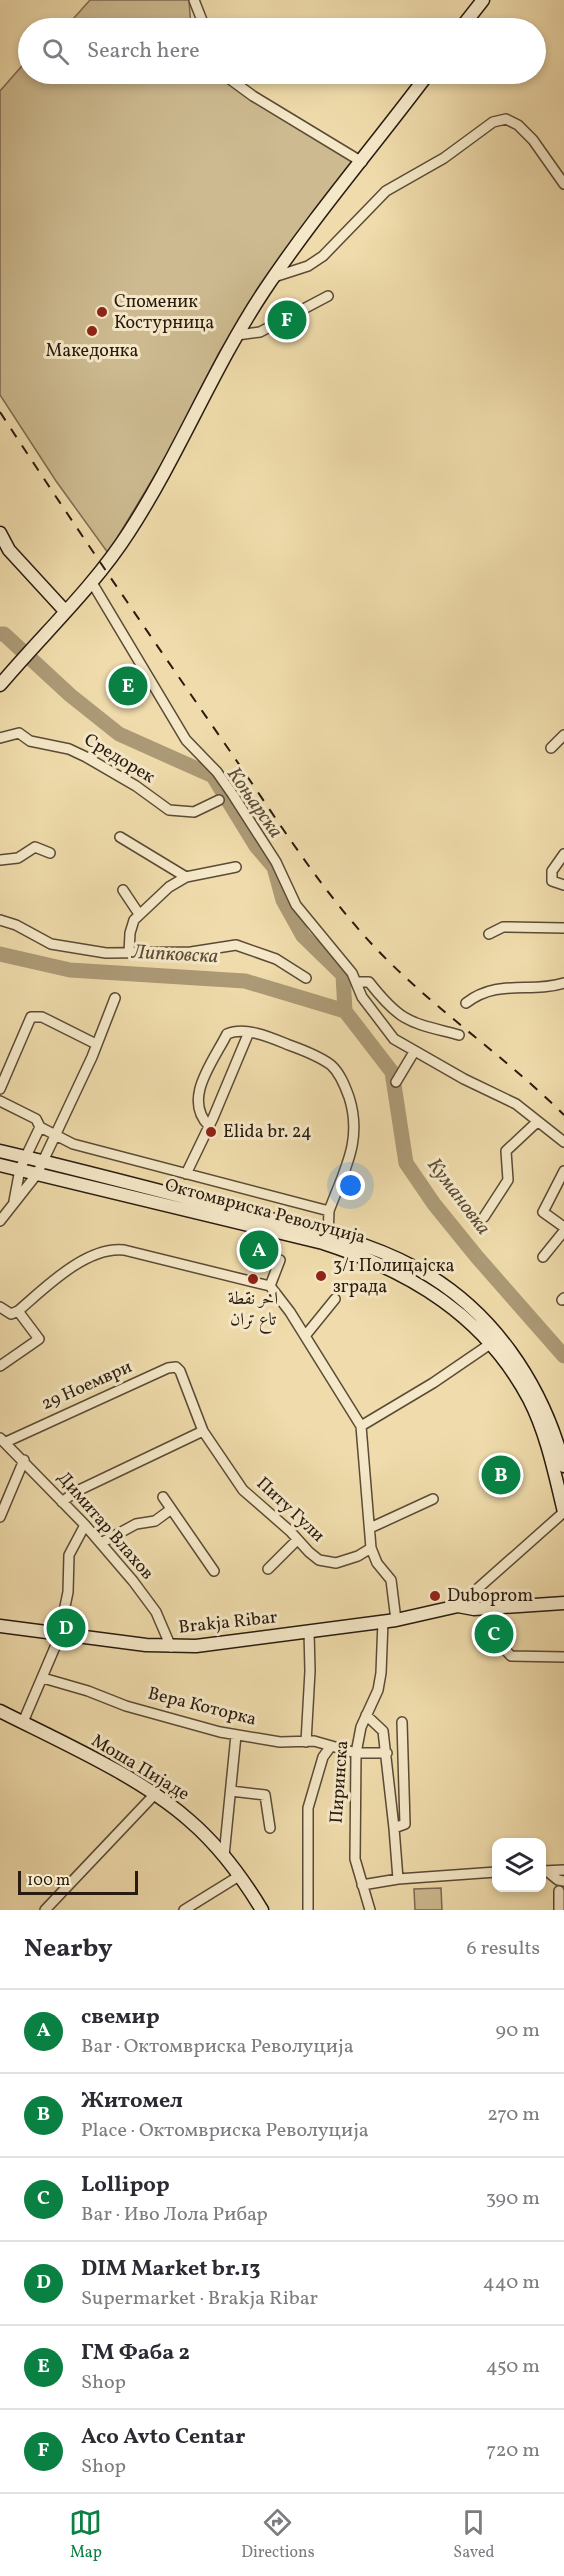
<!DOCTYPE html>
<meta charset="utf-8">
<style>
:root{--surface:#fff;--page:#f7f7f7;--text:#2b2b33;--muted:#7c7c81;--line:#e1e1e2;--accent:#0b8043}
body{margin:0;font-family:Vollkorn,Amiri,serif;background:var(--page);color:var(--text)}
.controls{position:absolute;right:18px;bottom:18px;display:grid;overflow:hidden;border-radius:12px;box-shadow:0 3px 9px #0003}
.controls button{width:54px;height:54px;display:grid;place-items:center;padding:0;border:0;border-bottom:2px solid var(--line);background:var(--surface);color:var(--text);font:30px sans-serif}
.scale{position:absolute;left:18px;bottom:15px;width:120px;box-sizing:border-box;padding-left:6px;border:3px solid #291b0f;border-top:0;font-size:16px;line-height:21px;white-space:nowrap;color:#291b0f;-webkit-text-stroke:4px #f5e8c8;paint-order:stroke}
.you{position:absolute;left:351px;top:1186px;width:21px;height:21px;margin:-15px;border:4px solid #fff;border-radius:50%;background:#1a73e8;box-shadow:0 0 0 9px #1a73e833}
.badge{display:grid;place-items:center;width:39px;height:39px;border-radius:50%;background:var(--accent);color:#fff;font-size:20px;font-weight:700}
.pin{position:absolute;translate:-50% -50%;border:3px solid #fff;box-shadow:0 2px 6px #0006}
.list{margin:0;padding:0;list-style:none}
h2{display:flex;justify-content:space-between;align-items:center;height:78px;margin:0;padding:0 24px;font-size:26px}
h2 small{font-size:20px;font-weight:400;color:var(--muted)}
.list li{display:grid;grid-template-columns:39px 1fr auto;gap:18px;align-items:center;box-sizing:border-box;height:84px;padding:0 24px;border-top:2px solid var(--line)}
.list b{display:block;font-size:22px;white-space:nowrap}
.list p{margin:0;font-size:20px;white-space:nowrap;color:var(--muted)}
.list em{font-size:20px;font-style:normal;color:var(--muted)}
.icon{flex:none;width:33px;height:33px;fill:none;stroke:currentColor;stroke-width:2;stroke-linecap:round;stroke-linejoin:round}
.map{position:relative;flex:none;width:564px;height:1910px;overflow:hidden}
.search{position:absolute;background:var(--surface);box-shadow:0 3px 9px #0003;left:18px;right:18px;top:18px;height:66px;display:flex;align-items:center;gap:15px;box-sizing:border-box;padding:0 21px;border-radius:33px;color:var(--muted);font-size:22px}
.sheet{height:582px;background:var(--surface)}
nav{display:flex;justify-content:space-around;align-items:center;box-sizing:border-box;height:84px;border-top:2px solid var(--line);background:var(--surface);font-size:16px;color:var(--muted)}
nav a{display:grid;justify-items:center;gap:3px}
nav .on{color:var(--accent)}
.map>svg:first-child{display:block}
.green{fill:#cdba90;stroke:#7b6a50;stroke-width:1.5}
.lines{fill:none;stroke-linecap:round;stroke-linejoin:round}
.river{stroke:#ac9a76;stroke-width:15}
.street-casing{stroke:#5a4b36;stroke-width:12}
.secondary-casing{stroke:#291b0f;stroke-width:15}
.street{stroke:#f5e8c8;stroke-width:9}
.secondary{stroke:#f5e8c8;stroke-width:12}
.rail{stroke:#291b0f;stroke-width:2;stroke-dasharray:10 10;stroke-linecap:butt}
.poi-dot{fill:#8f2418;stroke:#f5e8c8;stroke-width:2}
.labels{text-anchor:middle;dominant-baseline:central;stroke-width:6;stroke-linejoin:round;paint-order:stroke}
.poi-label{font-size:18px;fill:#291b0f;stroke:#f5e8c8;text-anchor:start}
.street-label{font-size:18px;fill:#291b0f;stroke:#f5e8c8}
.water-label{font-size:20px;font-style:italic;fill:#5d4e38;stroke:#f5e8c8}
</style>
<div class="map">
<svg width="564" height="1910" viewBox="0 0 564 1910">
<rect width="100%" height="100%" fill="#efdbab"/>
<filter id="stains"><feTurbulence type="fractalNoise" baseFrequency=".00333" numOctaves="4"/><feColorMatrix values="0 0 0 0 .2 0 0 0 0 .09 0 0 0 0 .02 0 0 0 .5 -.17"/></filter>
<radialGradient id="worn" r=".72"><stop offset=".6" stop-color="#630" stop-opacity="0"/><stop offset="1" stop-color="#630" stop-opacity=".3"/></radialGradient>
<!-- green -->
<path class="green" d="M 90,0 L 189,0 L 191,28 L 65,28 Z
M 28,59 L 28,74 L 218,74 L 268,109 L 355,160 L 259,292 L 219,353 L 169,452 L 108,553 L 56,481 L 0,395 L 0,91 Z
M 441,1888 L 442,1910 L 415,1910 L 414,1889 Z"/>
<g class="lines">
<!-- river -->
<path class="river" d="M 0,634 L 4,634 L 70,695 L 119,734 L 213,776 L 256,846 L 274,867 L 283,900 L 303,936 L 343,975 L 345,1011
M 0,954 L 70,970 L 245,981 L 345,1011
M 345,1011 L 392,1072 L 406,1163 L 434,1204 L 477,1257 L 564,1356"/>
<defs>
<path id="street" d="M 194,0 L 205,28
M 223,74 L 253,96 L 362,162
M 274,277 L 308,266 L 323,256 L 386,191 L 444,158 L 493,122 L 506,119 L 518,125 L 533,140 L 564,184
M 237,335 L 260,332 L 328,296
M 91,581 L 186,740 L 217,772 L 233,795 L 276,862 L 296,905 L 352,973 L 362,997 L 394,1039 L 464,1079 L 516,1104 L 564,1142
M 0,738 L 19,733 L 30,741 L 69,749 L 86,757 L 136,786 L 169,810 L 194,812 L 219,800
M 551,748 L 564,735
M 120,837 L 186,877
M 564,854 L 552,871 L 552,881 L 564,885
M 0,860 L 18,858 L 35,847 L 50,853
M 123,890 L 139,914
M 0,920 L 16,925 L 51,944 L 106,953 L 191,952 L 236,945 L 276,959 L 306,978
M 489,934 L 503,927 L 564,928
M 129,953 L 130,933 L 134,920 L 169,887 L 186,877 L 236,867
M 356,982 L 369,982 C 402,1024 410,1022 459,1035
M 466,1003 C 499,978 530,994 564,983
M 396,1082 L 414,1052
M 0,1089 L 31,1017 L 42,1017 L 96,1044
M 0,1101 L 36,1119 L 40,1127 L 73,1144 L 329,1211 L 328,1235
M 209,1126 C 182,1099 213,1062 227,1034 C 246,1026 272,1038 289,1045 C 303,1050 319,1056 331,1065 C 340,1073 345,1086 349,1097 C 363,1141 344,1170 329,1211
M 564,1171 L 543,1212 L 564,1227
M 186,1174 L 213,1118 L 249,1032
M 14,1201 L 20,1169 L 40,1127
M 484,1217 L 508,1180 L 506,1151 L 537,1122
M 0,1221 L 37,1174 L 92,1057 L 115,998
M 543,1257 L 564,1231
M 270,1286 L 280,1260
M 562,1300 L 564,1298
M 0,1307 L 11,1314 L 18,1311
M 305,1336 L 335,1299
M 0,1366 L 39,1339 L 18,1311 C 45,1288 86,1246 124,1250 L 270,1286 L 290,1312 L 361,1426 L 371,1548 L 377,1563 L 391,1580 L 396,1620
M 361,1426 L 433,1383 L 496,1340
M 0,1438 L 85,1525 L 133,1581 L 156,1612 L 171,1647
M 6,1442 L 168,1368 L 176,1367 L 180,1371 L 203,1431 L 243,1490 L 290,1531 L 309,1552 L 319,1560 L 336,1563 L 358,1556 L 371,1548
M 163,1497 L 214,1571
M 62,1502 L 75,1492 L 203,1431
M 0,1517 L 24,1460
M 370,1528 L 433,1499
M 101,1543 L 136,1524 L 155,1521 L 170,1510
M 268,1569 L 297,1540
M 458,1606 L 564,1512
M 497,1608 L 499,1643 L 511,1656 L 564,1657
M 43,1678 L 88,1691 L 126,1706 L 220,1732 L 280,1742 L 314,1741 L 356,1753 L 387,1753
M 366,1715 L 383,1731 L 394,1828
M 23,1722 L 58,1640 L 68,1592 L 69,1555 L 85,1525
M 306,1742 L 310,1671 L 309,1631
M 231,1791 L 265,1795 L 270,1828
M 224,1856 L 236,1735
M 542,1871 L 564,1870
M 547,1871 L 558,1880 L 564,1881
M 398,1879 L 394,1828 L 405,1824 L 402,1722
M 362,1885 L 398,1879 L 496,1872
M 559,1891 L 559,1910
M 45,1910 L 155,1794
M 184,1910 L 239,1876
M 308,1910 L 308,1808 L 323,1757 L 331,1746
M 370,1910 L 355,1859 L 356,1753 L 361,1727 L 378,1690 L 381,1673 L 383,1621"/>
<path id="secondary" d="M 461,28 L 483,0
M 0,533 L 9,550 L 65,611
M 0,685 C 43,634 93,588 129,532 C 179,455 213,368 264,291 C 314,216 374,146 428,74
M 0,1151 C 77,1169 153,1189 230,1209 C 292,1225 359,1237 416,1268 C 492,1309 542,1383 564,1466
M 0,1165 L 323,1243 C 410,1271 485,1316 529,1399 C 547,1434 555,1475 564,1512
M 0,1626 L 146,1645 L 196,1646 L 396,1620 L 458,1606 L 474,1609 L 564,1603
M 0,1711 C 59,1741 141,1777 190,1821 C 219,1846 242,1877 262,1910"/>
</defs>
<!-- street casing -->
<use href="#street" class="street-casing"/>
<!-- secondary casing -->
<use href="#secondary" class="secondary-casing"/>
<!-- street -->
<use href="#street" class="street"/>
<!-- secondary -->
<use href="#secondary" class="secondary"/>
<!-- rail -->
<path class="rail" d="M 0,412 C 73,524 149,634 225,744 C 269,807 310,874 361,932 C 421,1001 500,1051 564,1115"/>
</g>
<!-- markers -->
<g class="poi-dot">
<circle cx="102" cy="312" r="6"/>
<circle cx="92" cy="331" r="6"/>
<circle cx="211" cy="1132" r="6"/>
<circle cx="321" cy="1276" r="6"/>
<circle cx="253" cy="1279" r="6"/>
<circle cx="435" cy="1596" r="6"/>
</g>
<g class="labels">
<!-- poi labels -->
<g class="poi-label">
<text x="114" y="302">Споменик<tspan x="114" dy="21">Костурница</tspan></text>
<text x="92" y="351" text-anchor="middle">Македонка</text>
<text x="223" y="1132">Elida br. 24</text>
<text x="333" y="1266">3/1 Полицајска<tspan x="333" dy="21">зграда</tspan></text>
<text x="253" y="1299" text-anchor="middle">اخر نقطة<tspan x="253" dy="21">تاع تران</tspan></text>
<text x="447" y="1596">Duboprom</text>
</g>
<!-- street labels -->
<g class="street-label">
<text transform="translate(119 759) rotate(31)">Средорек</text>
<text transform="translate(265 1212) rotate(15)">Октомвриска Револуција</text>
<text transform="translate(87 1386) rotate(-24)">29 Ноември</text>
<text transform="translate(290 1510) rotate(43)">Питу Гули</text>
<text transform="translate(105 1526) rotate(49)">Димитар Влахов</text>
<text transform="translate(228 1623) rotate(-6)">Brakja Ribar</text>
<text transform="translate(202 1707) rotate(14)">Вера Которка</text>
<text transform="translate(140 1768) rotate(31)">Моша Пијаде</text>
<text transform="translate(340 1782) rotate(-86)">Пиринска</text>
</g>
<!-- water labels -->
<g class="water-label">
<text transform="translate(254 803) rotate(55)">Коњарска</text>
<text transform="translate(175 955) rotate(3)">Липковска</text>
<text transform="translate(458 1197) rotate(53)">Кумановка</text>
</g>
</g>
<rect width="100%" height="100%" filter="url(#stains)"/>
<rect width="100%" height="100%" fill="url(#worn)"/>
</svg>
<div class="controls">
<button><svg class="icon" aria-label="layers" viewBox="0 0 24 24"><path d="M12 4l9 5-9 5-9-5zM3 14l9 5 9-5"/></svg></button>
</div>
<div class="scale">100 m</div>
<div class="you"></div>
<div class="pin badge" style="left:259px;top:1250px">A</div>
<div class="pin badge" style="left:501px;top:1475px">B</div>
<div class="pin badge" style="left:494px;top:1634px">C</div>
<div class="pin badge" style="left:66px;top:1628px">D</div>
<div class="pin badge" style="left:128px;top:686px">E</div>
<div class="pin badge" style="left:287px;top:320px">F</div>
<div class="search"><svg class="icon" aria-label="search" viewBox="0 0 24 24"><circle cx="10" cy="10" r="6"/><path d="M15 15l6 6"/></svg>Search here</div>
</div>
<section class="sheet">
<h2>Nearby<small>6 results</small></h2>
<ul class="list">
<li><span class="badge">A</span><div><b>свемир</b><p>Bar · Октомвриска Револуција</p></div><em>90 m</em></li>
<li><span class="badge">B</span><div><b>Житомел</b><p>Place · Октомвриска Револуција</p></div><em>270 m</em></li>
<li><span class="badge">C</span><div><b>Lollipop</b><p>Bar · Иво Лола Рибар</p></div><em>390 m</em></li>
<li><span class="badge">D</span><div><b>DIM Market br.13</b><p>Supermarket · Brakja Ribar</p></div><em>440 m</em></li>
<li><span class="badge">E</span><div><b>ГМ Фаба 2</b><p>Shop</p></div><em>450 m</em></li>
<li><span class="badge">F</span><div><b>Aco Avto Centar</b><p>Shop</p></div><em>720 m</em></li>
</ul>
</section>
<nav>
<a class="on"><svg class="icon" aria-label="map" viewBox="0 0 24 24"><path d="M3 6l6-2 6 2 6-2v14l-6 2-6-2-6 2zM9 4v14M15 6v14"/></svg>Map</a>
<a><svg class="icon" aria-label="directions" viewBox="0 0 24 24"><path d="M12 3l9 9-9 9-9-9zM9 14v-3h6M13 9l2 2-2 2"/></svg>Directions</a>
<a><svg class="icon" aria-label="saved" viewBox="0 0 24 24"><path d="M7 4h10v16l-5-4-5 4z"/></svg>Saved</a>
</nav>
